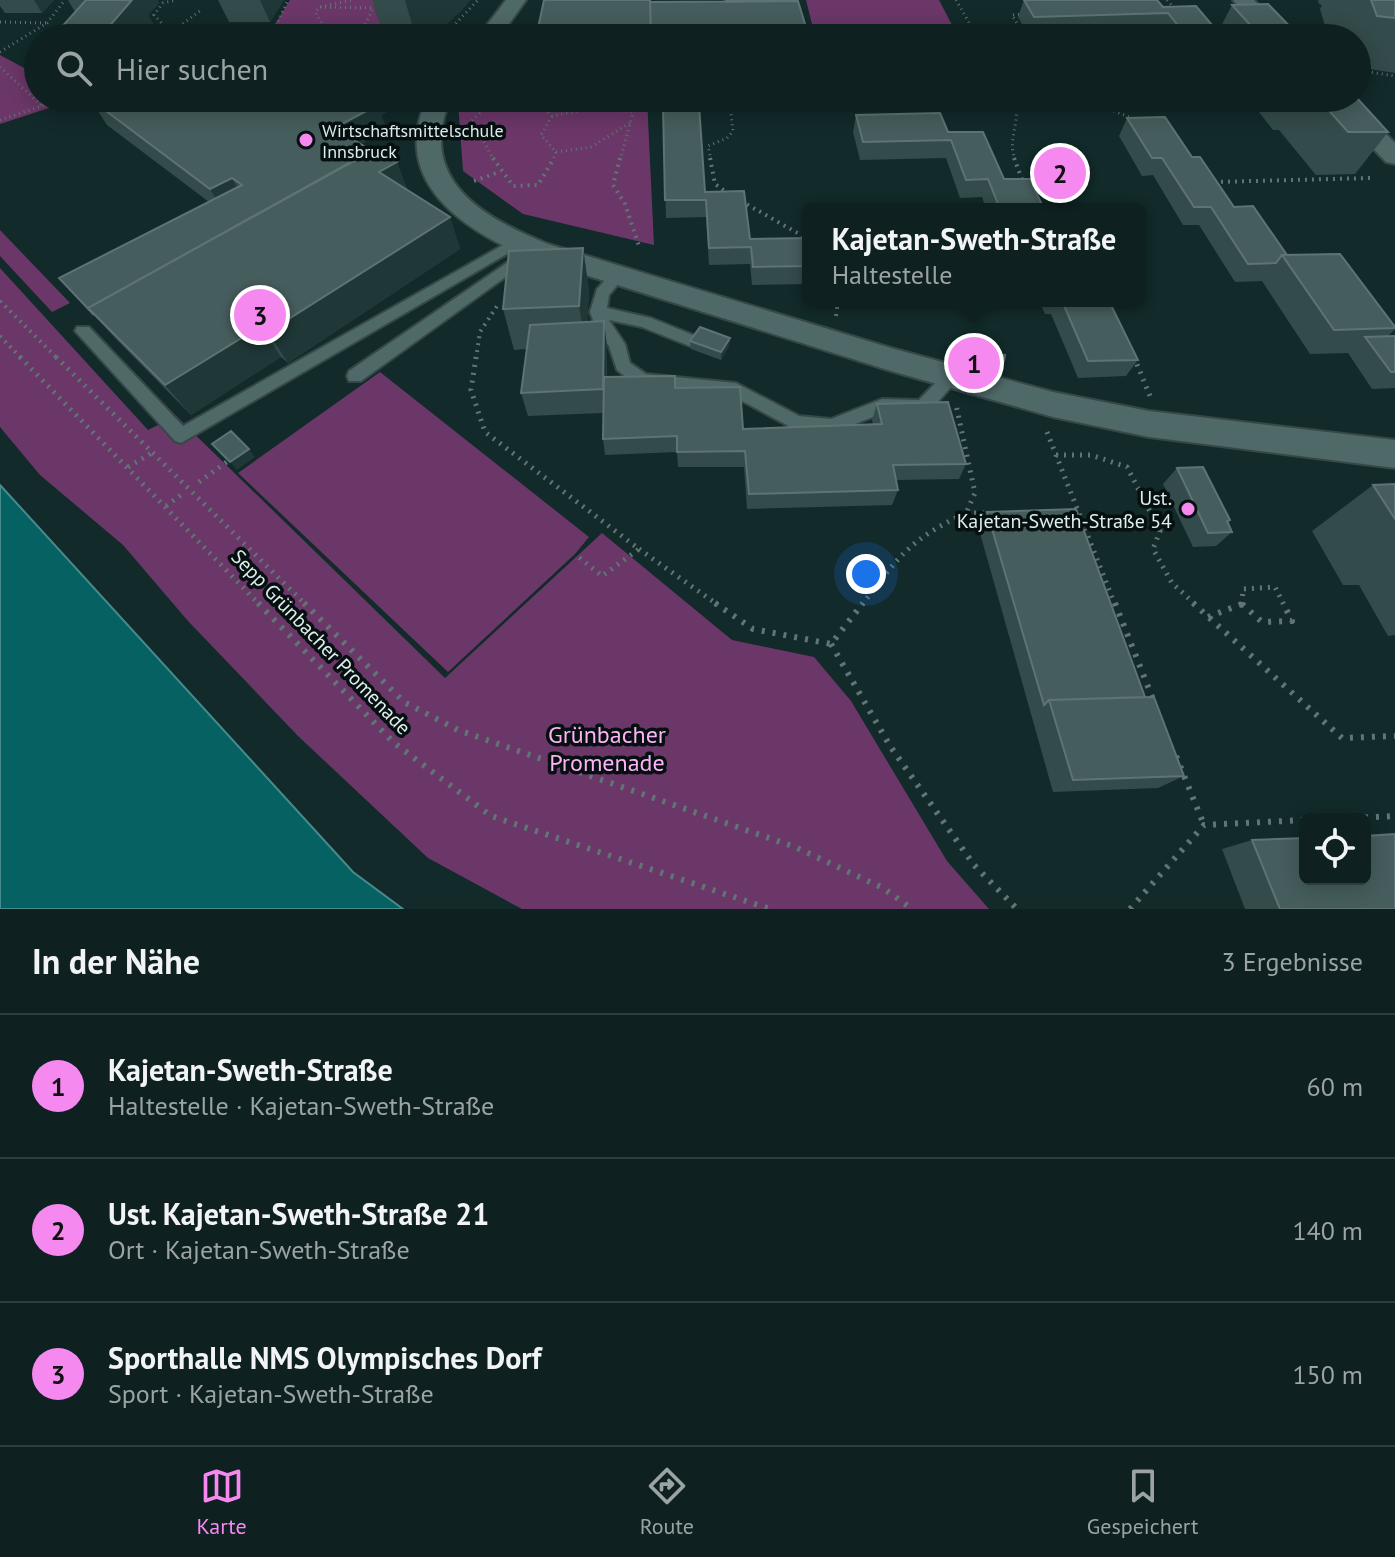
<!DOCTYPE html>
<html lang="de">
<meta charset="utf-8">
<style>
:root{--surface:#0e2020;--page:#1c2d2d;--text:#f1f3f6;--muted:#9ba3a5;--line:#2e3e3e;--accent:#f589ef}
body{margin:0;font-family:"PT Sans",sans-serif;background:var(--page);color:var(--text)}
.controls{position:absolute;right:24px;bottom:24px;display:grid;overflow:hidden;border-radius:12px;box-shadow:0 4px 20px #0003}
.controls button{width:72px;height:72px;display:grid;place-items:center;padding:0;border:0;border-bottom:2px solid var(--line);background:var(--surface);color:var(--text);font:40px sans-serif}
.you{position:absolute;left:866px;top:574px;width:28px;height:28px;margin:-20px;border:6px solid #fff;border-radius:50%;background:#1a73e8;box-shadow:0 0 0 12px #1a73e833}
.badge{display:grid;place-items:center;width:52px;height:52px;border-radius:50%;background:var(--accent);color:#111;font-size:26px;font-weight:700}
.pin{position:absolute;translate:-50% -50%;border:4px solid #fff;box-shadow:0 2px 8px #0006}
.popup{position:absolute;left:802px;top:203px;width:344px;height:104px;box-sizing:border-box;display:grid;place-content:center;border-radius:12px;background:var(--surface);filter:drop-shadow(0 2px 6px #0005);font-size:26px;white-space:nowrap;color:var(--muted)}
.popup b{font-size:30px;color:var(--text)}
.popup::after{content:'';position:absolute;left:50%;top:100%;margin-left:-16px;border:16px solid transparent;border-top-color:var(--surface)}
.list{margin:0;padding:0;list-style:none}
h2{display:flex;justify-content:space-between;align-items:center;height:104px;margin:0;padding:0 32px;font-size:34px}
h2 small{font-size:26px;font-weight:400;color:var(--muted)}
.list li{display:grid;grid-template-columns:52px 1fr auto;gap:24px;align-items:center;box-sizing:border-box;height:144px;padding:0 32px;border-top:2px solid var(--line)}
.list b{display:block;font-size:30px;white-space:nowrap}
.list p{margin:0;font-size:26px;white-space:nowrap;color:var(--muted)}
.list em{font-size:26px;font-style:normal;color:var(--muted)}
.icon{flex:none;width:44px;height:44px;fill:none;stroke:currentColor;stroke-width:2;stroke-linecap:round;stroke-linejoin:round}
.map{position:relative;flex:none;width:1395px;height:909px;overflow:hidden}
.search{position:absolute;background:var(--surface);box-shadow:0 4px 20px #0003;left:24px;right:24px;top:24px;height:88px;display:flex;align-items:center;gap:20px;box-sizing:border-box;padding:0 28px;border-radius:44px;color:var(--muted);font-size:30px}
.sheet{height:536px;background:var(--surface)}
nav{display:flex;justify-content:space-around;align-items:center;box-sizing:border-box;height:112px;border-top:2px solid var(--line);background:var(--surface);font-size:22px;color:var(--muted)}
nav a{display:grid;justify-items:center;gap:4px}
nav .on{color:var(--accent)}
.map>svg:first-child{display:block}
.green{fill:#6b3768}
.water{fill:#066163;stroke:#478b8c;stroke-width:2}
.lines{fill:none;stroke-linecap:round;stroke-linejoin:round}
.lane-casing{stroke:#364747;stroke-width:4}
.street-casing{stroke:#364747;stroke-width:4}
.path-far3{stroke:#607575;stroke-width:3;stroke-dasharray:1 4;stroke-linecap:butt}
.path-far2{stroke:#607575;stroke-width:4;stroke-dasharray:2 5;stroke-linecap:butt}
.path-far1{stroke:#607575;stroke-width:5;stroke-dasharray:2 6;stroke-linecap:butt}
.path{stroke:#607575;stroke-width:6;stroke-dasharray:3 8;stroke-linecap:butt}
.lane{fill:#4f6868;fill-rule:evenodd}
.street{fill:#4f6868;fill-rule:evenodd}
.wall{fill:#344b4b}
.shaded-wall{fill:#1f3737}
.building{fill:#465d5d;stroke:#5e7373;stroke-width:2}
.poi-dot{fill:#f589ef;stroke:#061010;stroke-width:3}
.labels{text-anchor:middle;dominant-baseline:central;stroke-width:7;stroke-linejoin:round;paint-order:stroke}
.far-poi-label{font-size:18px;fill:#dfeded;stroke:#061010;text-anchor:start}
.poi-label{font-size:20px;fill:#dfeded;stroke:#061010;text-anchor:end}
.street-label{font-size:20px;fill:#dfeded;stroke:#061010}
.near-park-label{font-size:24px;fill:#feb3f8;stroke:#061010}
</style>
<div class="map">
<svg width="1395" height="909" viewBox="0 0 1395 909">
<rect width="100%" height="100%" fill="#122a2a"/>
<!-- green -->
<path class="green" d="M 290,0 L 432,0 L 391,38 L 261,36 L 275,24 Z
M 806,0 L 939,0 L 952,25 L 813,28 Z
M 0,55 L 26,69 L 38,82 L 38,98 L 52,98 L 58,105 L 0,124 Z
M 461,98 L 647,98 L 654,245 L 523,214 L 463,171 L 458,102 Z
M 0,230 L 70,303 L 52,312 L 0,256 Z
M 0,268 L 148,430 L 176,416 L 445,678 L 602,533 L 732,640 L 814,657 L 851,701 L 947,861 L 989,909 L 522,909 L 428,858 L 298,736 L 188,621 L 123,545 L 40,475 L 0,427 Z
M 380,372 L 589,537 L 575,554 L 448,672 L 238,473 Z"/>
<!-- water -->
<path class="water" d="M 0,485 L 353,872 L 403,909 L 0,909 Z"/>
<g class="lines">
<defs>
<path id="lane" d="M 519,236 L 524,238 L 524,244 L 181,443 L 175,441 L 75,331 L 77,327 L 89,327 L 183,426 Z
M 527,249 L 532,250 L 532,258 L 361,381 L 349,381 L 347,376 L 349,371 Z
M 619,269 L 627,274 L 609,295 L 607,308 L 651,318 L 698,337 L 700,341 L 692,347 L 642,327 L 609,320 L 625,344 L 630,363 L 646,374 L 736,383 L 799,416 L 831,419 L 882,399 L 919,400 L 945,373 L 951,372 L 959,378 L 929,412 L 883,413 L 832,433 L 796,430 L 733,396 L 636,385 L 617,370 L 609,346 L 597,331 L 590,312 L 597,289 L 614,270 Z"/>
<path id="street" d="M 506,0 L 526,0 L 499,38 L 477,38 Z
M 1233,0 L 1254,0 L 1289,38 L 1266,38 Z
M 427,98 L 451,98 C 415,179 483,218 548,244 L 891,348 L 1053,392 L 1149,411 L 1395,440 L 1395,468 L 1149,437 L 1053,417 L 891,371 L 528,257 C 462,229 389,181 427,98 Z
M 1325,98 L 1350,98 L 1395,143 L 1395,164 L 1386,162 Z"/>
</defs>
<!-- lane casing -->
<use href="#lane" class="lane-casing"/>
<!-- street casing -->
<use href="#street" class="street-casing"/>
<!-- path-far3 -->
<path class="path-far3" d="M 956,0 L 978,38
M 1167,0 L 1177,11
M 320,7 L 373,8 L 359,38
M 1024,14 L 1012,15 L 1026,38
M 0,22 L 46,23
M 276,26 L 288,0
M 171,33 L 201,10
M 518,35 L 537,38
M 168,38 L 171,33 L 154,15 L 163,3 L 177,0
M 222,38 L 276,26 L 313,38
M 318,38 L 326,30 L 315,12 L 320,7 L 352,0
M 442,38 L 478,0
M 0,52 L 47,23 L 65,0
M 0,67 L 42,106
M 1357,70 L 1395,76
M 389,98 L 406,108
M 542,98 L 538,101 L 552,116 L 594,108 L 633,112
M 899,98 L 1015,101 L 1013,98
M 1099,98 L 1103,107
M 552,116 L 541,135 L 556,152 L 553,160
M 0,120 L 66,98
M 556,152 L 591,147 L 630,123
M 494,160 L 472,121 L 484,109 L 543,105
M 620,160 L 634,110 L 653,105 L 653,98
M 711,160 L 708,146 L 727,138 L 733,131 L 729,98
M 1015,160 C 1007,138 1021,122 1015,101 L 1036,107 L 1103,107 L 1137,120"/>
<!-- path-far2 -->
<path class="path-far2" d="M 493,158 L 513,186 L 538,185 L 554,158
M 620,158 L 613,185 L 625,204 L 640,249
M 710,158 L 715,184 L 729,194
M 1014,158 L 1023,182
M 474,181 L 499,172
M 1214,182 L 1371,178
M 741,201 L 808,239
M 0,301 L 58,359
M 836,316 L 838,301
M 0,336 L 22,359
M 476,359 L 480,332 L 497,306"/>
<!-- path-far1 -->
<path class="path-far1" d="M 20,357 L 260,605
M 56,357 L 306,605
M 476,357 L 471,390 L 485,432 L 639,549 L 602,576 L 575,554
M 1134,357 L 1150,396
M 1047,432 L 1115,605
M 1056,455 L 1091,455 L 1127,467 L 1160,531 L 1153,549 L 1172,583 L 1196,605
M 128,467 L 155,451
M 199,482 L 228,461
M 166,506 L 182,494
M 966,513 L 990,513
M 639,549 L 718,605
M 1242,604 L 1243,589 L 1275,587 L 1284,605
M 862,605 C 898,557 910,539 966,513 L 975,493 L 956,405"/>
<!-- path -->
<path class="path" d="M 258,603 L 393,742 L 491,816 L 770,909
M 304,603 L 404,702 L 458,730 L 795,847 L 883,888 L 912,909
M 715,603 L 753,629 L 831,644 L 863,603
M 1115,603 L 1154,702
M 1193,603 L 1342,738 L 1395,736
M 1242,604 L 1262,622 L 1292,621 L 1283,603
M 1208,617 L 1242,604
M 831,644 L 890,746 L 974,865 L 1017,909
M 1176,756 L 1204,825
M 1332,819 L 1395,816
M 1130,909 L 1204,825 L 1305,820"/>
<!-- lane -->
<use href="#lane" class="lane"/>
<!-- street -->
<use href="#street" class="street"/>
</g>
<!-- wall -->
<path class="wall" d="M 0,0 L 54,0 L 42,13 L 5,13 L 0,6 Z
M 68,0 L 157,0 L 159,3 L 148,15 L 160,36 L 158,38 L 64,38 L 59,30 L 75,12 Z
M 218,0 L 284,0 L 270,22 L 229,22 Z
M 372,0 L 470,0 L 462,10 L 431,38 L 384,38 Z
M 723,0 L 793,0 L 808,38 L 538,38 L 537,33 L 650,2 L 724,2 Z
M 1024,0 L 1163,7 L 1218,32 L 1232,5 L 1301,38 L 1165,38 L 1160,30 L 1028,34 L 1018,17 Z
M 1318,0 L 1395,0 L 1395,73 L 1357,67 L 1357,38 L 1329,38 L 1327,34 L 1330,29 L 1326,29 L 1320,9 L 1322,5 L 1319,4 Z
M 1248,98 L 1357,98 L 1388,132 L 1355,174 L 1316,175 L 1279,130 L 1273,130 Z
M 90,99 L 390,110 L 381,115 L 387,130 L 361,144 L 372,151 L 397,162 L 407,190 L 450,217 L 460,249 L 288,363 L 281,357 L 191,415 L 116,339 L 59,278 L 209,202 L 107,125 Z
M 663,106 L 705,192 L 750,239 L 808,238 L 808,284 L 752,285 L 750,264 L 709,265 L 706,217 L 666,218 Z
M 856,115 L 948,132 L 1004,179 L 1044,209 L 986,209 L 982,197 L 960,198 L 946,158 L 860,160 L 853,132 Z
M 1127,118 L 1192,157 L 1234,207 L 1287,255 L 1395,327 L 1395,329 L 1388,336 L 1395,336 L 1395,388 L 1372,389 L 1348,353 L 1310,354 L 1262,281 L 1235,282 L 1199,225 L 1183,225 L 1153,175 L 1142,176 L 1119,136 Z
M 1051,153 L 1077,175 L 1073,184 L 1057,184 L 1047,162 Z
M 583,248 L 589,291 L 587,322 L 607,346 L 607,377 L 676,388 L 743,429 L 873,424 L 872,420 L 877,404 L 966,464 L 959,479 L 896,480 L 898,490 L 892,505 L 747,509 L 744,467 L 678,467 L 677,452 L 605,455 L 603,439 L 603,413 L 528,416 L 521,393 L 527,349 L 514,350 L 503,309 Z
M 1039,301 L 1109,301 L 1138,360 L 1126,376 L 1078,378 L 1051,314 L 1045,314 Z
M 730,338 L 729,346 L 721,360 L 691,349 L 690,341 Z
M 979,350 L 1004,361 L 1000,370 L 975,364 Z
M 1177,468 L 1230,520 L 1228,523 L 1232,532 L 1216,546 L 1193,547 L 1163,484 Z
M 1395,484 L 1395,635 L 1388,636 L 1359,585 L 1343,585 L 1312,531 L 1373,485 Z
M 987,512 L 1145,697 L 1184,776 L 1158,788 L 1053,792 L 978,526 Z
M 1252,840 L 1395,909 L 1245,909 L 1222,849 Z"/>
<!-- shaded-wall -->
<path class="shaded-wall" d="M 34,0 L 54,0 L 42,13 Z
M 111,0 L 157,0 L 159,3 L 148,15 L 160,36 L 158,38 L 112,38 L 106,30 Z
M 260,0 L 284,0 L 270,22 Z
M 405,0 L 470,0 L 462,10 L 431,38 L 416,38 Z
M 362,98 L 385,98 L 390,110 L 381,115 L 387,130 L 345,153 L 334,128 Z
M 397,162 L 409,194 L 94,314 Z
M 232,178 L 246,203 L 226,214 L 210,189 Z
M 450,217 L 460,249 L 288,363 L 268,332 Z
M 583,248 L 589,291 L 586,347 L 579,306 Z
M 604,321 L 607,346 L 606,412 L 603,389 Z
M 261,326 L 281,357 L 191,415 L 165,385 Z
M 730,338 L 729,346 L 721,360 L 721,352 Z
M 249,449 L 255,457 L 237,470 L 230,462 Z"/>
<!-- building -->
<path class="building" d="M 86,0 L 132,0 L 106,30 L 59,30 Z
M 544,0 L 650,0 L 651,31 L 537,33 Z
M 726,0 L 793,0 L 793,1 L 727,2 Z
M 1024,0 L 1157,0 L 1163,7 L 1196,6 L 1218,32 L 1214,38 L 1188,38 L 1168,13 L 1034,17 Z
M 1371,0 L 1395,0 L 1395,18 L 1377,16 Z
M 798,1 L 809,37 L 651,38 L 650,2 Z
M 1268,4 L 1301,38 L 1262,38 L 1232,5 Z
M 234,31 L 245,38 L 219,38 Z
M 291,33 L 300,38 L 280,38 Z
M 91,98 L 366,98 L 378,105 L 334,128 L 372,151 L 88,308 L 94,315 L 59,278 L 242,185 L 232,178 L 210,189 L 90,99 Z
M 1318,98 L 1357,98 L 1388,132 L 1348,132 Z
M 699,105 L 705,192 L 744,191 L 750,239 L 808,238 L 808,266 L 753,267 L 751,247 L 709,248 L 706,200 L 665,200 L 663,106 Z
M 940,113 L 948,132 L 983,132 L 1004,179 L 1030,179 L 1044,209 L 1000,209 L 988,179 L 966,180 L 951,140 L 863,142 L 856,115 Z
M 1165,117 L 1192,157 L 1200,157 L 1234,207 L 1253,206 L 1287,255 L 1282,255 L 1276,263 L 1248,264 L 1211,207 L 1194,207 L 1162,158 L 1152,158 L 1127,118 Z
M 376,148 L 397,162 L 379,172 L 450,217 L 268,332 L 261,326 L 165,385 L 88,308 Z
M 1051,153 L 1066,153 L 1077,175 L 1061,175 Z
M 583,248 L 579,306 L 503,309 L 509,251 Z
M 1340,254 L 1395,327 L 1395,328 L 1334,330 L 1282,255 Z
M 1062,301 L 1109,301 L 1138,360 L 1088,361 Z
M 604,321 L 603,389 L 521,393 L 530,325 Z
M 700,327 L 730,338 L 721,352 L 690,341 Z
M 1395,336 L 1395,372 L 1391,372 L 1365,337 Z
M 979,350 L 1005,355 L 1004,361 L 979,355 Z
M 675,376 L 675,388 L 740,387 L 743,429 L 882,424 L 877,404 L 948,402 L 966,464 L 893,465 L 898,490 L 749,494 L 745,451 L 677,452 L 677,436 L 603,439 L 604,377 Z
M 231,431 L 249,449 L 230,462 L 212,444 Z
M 1203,467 L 1230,520 L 1227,521 L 1232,532 L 1208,533 L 1177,468 Z
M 1395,484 L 1395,519 L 1373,485 Z
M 1076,509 L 1145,697 L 1049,700 L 1044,705 L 987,512 Z
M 1154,697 L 1184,776 L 1073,780 L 1049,700 Z
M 1395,834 L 1395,909 L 1280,909 L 1252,840 L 1305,838 L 1305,879 L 1365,879 L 1365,836 Z"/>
<!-- markers -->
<g class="poi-dot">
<circle cx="306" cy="140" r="8"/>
<circle cx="1188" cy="509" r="8"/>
</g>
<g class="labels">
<!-- far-poi labels -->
<g class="far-poi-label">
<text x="322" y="130">Wirtschaftsmittelschule<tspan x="322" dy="21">Innsbruck</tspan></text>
</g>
<!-- poi labels -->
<g class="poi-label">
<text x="1172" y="498">Ust.<tspan x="1172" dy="23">Kajetan-Sweth-Straße 54</tspan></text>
</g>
<!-- street labels -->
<g class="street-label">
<text transform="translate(321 642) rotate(46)">Sepp Grünbacher Promenade</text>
</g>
<!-- near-park labels -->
<g class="near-park-label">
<text x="607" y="734">Grünbacher<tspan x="607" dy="28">Promenade</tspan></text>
</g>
</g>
</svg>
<div class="controls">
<button><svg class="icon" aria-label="locate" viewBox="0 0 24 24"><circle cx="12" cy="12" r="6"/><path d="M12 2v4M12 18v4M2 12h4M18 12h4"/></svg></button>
</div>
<div class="you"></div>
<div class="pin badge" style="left:974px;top:363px">1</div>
<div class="popup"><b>Kajetan-Sweth-Straße</b>Haltestelle</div>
<div class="pin badge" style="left:1060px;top:173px">2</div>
<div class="pin badge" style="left:260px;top:315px">3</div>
<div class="search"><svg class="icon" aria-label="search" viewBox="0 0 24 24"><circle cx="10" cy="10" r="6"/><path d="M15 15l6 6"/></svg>Hier suchen</div>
</div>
<section class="sheet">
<h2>In der Nähe<small>3 Ergebnisse</small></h2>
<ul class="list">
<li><span class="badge">1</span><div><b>Kajetan-Sweth-Straße</b><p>Haltestelle · Kajetan-Sweth-Straße</p></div><em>60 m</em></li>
<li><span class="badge">2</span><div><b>Ust. Kajetan-Sweth-Straße 21</b><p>Ort · Kajetan-Sweth-Straße</p></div><em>140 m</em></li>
<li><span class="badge">3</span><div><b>Sporthalle NMS Olympisches Dorf</b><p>Sport · Kajetan-Sweth-Straße</p></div><em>150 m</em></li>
</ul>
</section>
<nav>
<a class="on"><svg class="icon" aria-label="map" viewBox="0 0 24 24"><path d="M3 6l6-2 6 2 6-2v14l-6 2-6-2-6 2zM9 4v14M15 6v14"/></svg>Karte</a>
<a><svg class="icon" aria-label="directions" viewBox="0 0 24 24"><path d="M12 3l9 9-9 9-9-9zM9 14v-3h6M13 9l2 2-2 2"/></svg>Route</a>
<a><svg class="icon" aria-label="saved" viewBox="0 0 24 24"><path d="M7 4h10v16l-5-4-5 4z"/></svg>Gespeichert</a>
</nav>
